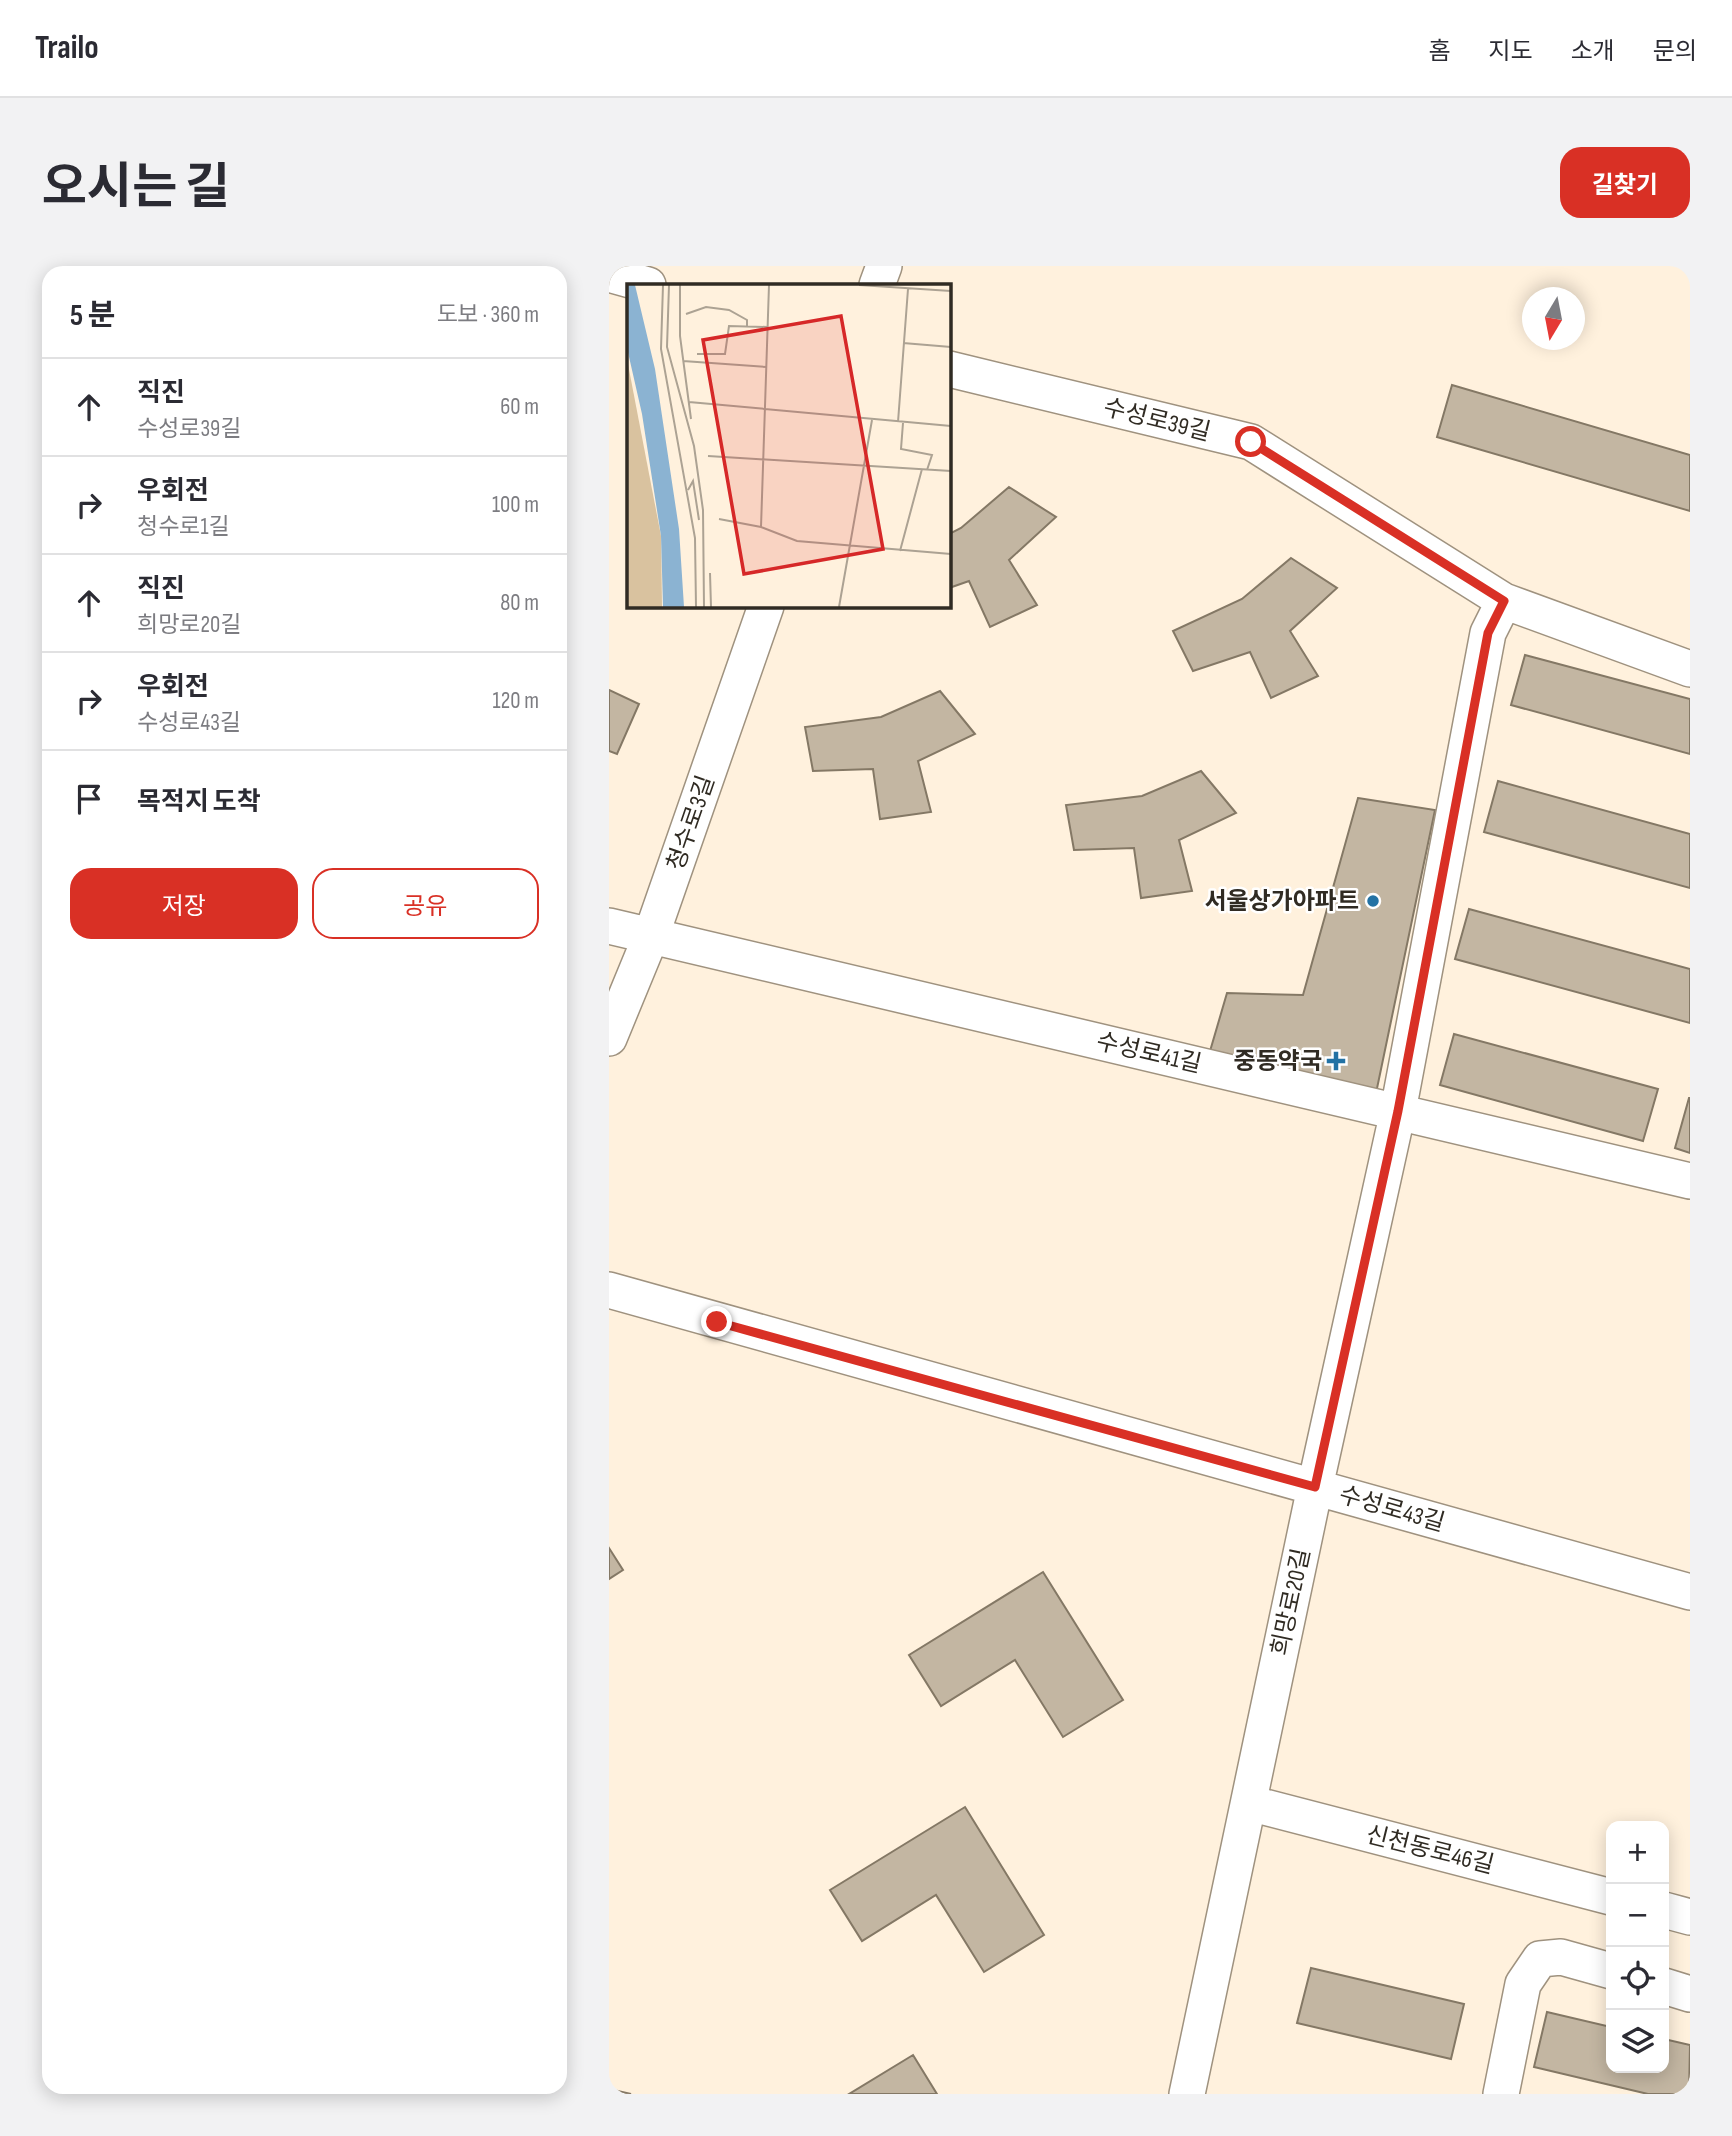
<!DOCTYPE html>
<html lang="ko">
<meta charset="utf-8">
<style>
:root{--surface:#fff;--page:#f2f2f3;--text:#2b2b33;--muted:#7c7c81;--line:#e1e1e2;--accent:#d93025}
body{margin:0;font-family:"Sofia Sans Condensed","Noto Sans KR",sans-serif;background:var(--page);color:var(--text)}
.controls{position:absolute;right:21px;bottom:21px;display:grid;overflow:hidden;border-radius:14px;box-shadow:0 4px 18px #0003}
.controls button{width:63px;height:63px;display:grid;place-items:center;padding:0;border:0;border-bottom:2px solid var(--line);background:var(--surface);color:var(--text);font:35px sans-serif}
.compass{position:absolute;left:913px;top:21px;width:63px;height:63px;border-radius:50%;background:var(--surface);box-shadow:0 4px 18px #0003;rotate:190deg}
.stop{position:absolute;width:21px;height:21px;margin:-16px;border:5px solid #d93025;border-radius:50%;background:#fff}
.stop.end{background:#d93025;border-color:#fff;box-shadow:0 2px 7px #0008}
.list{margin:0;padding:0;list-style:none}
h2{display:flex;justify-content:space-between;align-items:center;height:91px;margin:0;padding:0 28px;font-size:30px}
h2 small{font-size:23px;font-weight:400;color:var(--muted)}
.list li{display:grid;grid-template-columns:46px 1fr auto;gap:21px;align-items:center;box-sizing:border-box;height:98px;padding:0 28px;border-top:2px solid var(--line)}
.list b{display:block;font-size:26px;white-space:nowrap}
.list p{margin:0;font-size:23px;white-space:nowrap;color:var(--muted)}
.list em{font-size:23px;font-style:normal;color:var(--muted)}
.actions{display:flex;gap:14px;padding:21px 28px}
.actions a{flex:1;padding:16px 0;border:2px solid var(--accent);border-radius:21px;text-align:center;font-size:24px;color:var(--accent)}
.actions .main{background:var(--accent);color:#fff}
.icon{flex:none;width:38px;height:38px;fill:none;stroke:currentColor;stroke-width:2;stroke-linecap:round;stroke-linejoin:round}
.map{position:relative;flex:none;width:1081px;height:1828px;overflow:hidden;border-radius:21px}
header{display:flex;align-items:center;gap:42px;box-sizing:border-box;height:98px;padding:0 35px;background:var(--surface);border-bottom:2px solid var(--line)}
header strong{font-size:33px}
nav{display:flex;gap:38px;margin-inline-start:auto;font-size:24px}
.intro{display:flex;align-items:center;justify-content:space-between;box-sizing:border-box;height:168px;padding:0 42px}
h1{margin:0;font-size:49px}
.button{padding:18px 32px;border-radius:21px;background:var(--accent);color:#fff;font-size:24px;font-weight:700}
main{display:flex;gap:42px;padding:0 42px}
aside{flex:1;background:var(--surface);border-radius:21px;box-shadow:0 4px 18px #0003}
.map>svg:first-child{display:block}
.building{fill:#c3b6a2;stroke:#847865;stroke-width:2}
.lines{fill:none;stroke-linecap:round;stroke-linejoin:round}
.minor-casing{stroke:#9f927f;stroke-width:38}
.minor{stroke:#fff;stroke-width:35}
.route{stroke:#d93025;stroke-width:9}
.poi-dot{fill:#2372a4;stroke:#fff;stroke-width:2.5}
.labels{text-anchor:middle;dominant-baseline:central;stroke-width:5;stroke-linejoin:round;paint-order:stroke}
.street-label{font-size:24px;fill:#302b23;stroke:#fff}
.poi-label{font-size:24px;font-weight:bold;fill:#302b23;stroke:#fff;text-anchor:end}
.inset-road{fill:none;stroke:#aca293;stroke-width:2}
.view{fill:#d62828;fill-opacity:0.15;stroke:#d62828;stroke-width:3.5}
.inset-edge{fill:none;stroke:#302b23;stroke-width:3.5}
</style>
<header>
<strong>Trailo</strong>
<nav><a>홈</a><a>지도</a><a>소개</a><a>문의</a></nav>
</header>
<div class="intro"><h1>오시는 길</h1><a class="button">길찾기</a></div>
<main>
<aside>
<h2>5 분<small>도보 · 360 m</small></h2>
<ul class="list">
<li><svg class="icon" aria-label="ahead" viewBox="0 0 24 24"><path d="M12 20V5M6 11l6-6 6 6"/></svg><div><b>직진</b><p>수성로39길</p></div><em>60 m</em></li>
<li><svg class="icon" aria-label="right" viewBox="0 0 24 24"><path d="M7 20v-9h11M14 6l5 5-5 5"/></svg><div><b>우회전</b><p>청수로1길</p></div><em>100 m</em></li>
<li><svg class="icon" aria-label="ahead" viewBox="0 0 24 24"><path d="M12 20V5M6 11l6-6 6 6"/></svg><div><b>직진</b><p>희망로20길</p></div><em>80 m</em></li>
<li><svg class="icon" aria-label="right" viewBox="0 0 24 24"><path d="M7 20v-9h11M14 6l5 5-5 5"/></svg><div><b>우회전</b><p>수성로43길</p></div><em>120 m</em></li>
<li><svg class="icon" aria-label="arrive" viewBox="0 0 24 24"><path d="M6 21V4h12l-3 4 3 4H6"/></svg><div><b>목적지 도착</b></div></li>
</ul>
<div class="actions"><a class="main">저장</a><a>공유</a></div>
</aside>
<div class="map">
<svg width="1081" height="1828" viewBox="0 0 1081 1828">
<rect width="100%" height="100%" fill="#fff1dd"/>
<!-- building -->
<path class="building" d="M 843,119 L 1081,189 L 1081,245 L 828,171 Z
M 400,221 L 447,251 L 400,294 L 428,339 L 381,361 L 360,315 L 340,322 L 340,268 L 352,262 Z
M 682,292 L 728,322 L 681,365 L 709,410 L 662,432 L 641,386 L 584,405 L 564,365 L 633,333 Z
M 916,389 L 1081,433 L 1081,488 L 902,439 Z
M 0,424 L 30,438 L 8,488 L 0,485 Z
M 331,425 L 366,468 L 309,495 L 322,546 L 271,553 L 264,503 L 204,505 L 196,461 L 272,451 Z
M 592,505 L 627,547 L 570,574 L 583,625 L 532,632 L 525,582 L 465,584 L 457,539 L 533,530 Z
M 889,515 L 1081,568 L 1081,622 L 875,566 Z
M 749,532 L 826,544 L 766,832 L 599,792 L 618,727 L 694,729 Z
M 860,643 L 1081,703 L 1081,757 L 846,693 Z
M 845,768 L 1049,823 L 1034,875 L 831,819 Z
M 1080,832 L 1081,832 L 1081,887 L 1066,882 Z
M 0,1282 L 14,1304 L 0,1313 Z
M 434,1306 L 514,1434 L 454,1471 L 406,1394 L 332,1440 L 300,1389 Z
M 356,1541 L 435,1669 L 375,1706 L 327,1629 L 253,1675 L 221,1624 Z
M 702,1702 L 855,1738 L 842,1793 L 688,1757 Z
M 938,1746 L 1002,1761 L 1002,1802 L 1055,1802 L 1055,1773 L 1081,1779 L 1080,1828 L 1039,1828 L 925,1801 Z
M 304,1789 L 328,1828 L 240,1828 Z
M 0,1823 L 22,1828 L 0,1828 Z"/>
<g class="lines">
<defs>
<path id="minor" d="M 0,8 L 39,19
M 268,19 L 275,0
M 340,103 L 642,176 L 895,335 L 1081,403
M 0,660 L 1081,915
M 0,772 L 42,670 L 157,340
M 0,1024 L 1081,1326
M 640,1537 L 1002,1631
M 1055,1644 L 1081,1651
M 1055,1720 L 1081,1728
M 578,1828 L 706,1221 L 789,845 L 879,367 L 895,335
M 892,1828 L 914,1718 L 931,1693 L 952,1691 L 1002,1705"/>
</defs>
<!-- minor casing -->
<use href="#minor" class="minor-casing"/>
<!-- minor -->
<use href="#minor" class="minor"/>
</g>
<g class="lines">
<!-- route -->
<path class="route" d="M 108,1056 L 706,1221 L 789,845 L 879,367 L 895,335 L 642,176"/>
</g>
<!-- markers -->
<g class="poi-dot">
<circle cx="764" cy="635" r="7"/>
<path d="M723.5 784.5h7v7h7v7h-7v7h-7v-7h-7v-7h7z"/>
</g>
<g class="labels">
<!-- street labels -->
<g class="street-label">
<text transform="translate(548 154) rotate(14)">수성로39길</text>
<text transform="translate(82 557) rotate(-71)">청수로3길</text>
<text transform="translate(540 787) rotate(13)">수성로41길</text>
<text transform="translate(783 1243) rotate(16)">수성로43길</text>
<text transform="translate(682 1336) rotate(-78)">희망로20길</text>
<text transform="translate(821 1584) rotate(14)">신천동로46길</text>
</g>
<!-- poi labels -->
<g class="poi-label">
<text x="750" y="635">서울상가아파트</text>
<text x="713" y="795">중동약국</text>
</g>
</g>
<!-- overview -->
<g transform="translate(18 18)">
<rect width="324" height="324" fill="#fff1dd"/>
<path d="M 0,75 L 34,252 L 35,323 L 0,323 Z" fill="#d9c29f"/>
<path d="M 0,1 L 8,1 L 28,85 L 52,245 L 57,323 L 36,323 L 34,252 L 15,130 L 0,64 Z" fill="#8bb3d2"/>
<path class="inset-road" d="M 36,1 L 34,65 L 68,254 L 69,323M 42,1 L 40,63 L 67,162 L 76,226 L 77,323M 53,1 L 53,52 L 64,135M 232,1 L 324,7M 59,30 L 79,23 L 102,26 L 120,36 L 120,42M 276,59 L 324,63M 70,70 L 98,70 L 102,42 L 141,43M 56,77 L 139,83M 62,118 L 324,142M 271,138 L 281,5M 276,139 L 274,165 L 305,171 L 300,186M 81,172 L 324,187M 61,206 L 66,197 L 72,236M 92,235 L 134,243 L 170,257 L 324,270M 134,243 L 142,1M 273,267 L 295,185M 83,289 L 84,323M 212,323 L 245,136"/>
<path class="view" d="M 214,32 L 256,265 L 117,290 L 76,56 Z"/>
<rect width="324" height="324" class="inset-edge"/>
</g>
</svg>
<div class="controls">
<button>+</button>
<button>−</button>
<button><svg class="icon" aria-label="locate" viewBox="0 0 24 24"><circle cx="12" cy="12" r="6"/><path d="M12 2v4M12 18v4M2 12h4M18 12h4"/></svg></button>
<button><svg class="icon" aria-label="layers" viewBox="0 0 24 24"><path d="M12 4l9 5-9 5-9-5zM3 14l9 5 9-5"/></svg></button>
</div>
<svg class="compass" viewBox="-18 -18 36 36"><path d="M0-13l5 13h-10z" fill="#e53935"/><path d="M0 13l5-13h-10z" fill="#7c7c81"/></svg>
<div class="stop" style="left:642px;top:176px"></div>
<div class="stop end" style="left:108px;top:1056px"></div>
</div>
</main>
